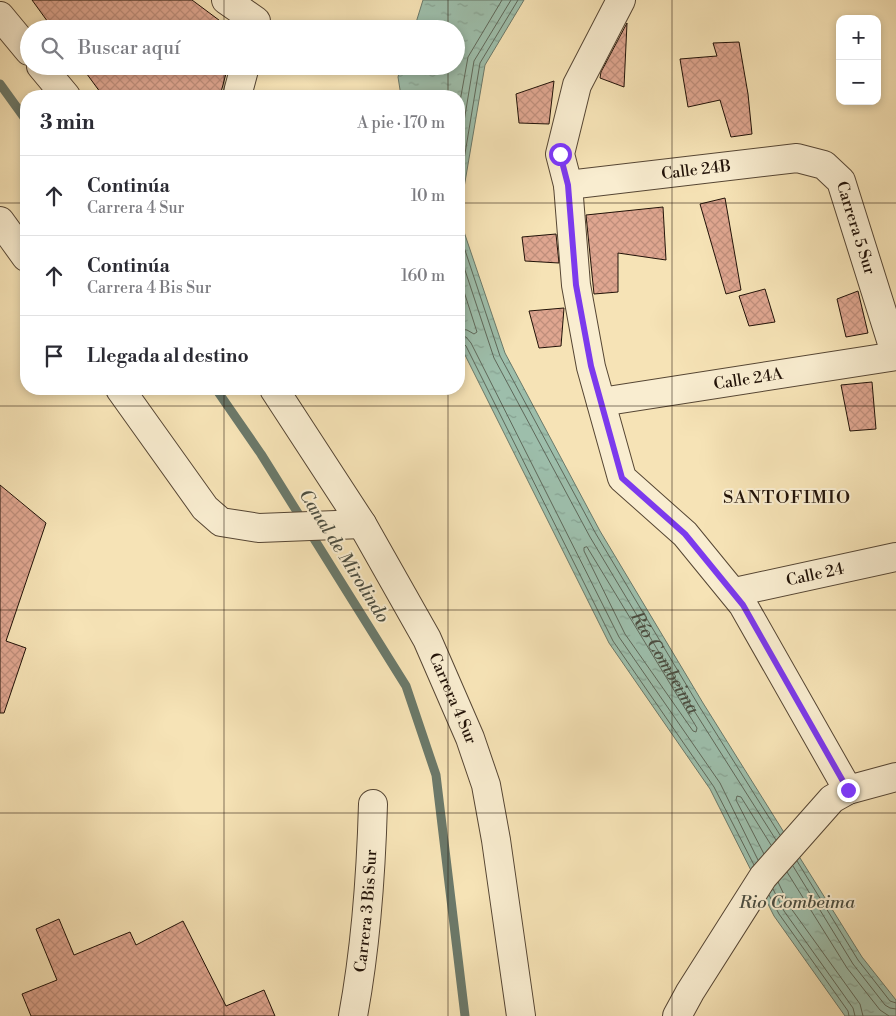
<!DOCTYPE html>
<html lang="es">
<meta charset="utf-8">
<style>
:root{--surface:#fff;--page:#f7f7f7;--text:#2b2b33;--muted:#7c7c81;--line:#e1e1e2}
body{margin:0;font-family:"Libre Bodoni",serif;background:var(--page);color:var(--text)}
.controls{position:absolute;right:15px;top:15px;display:grid;overflow:hidden;border-radius:10px;box-shadow:0 2px 8px #0003}
.controls button{width:45px;height:45px;display:grid;place-items:center;padding:0;border:0;border-bottom:1px solid var(--line);background:var(--surface);color:var(--text);font:25px sans-serif}
.stop{position:absolute;width:15px;height:15px;margin:-11px;border:4px solid #7c3aed;border-radius:50%;background:#fff}
.stop.end{background:#7c3aed;border-color:#fff;box-shadow:0 1px 5px #0008}
.list{margin:0;padding:0;list-style:none}
h2{display:flex;justify-content:space-between;align-items:center;height:65px;margin:0;padding:0 20px;font-size:21px}
h2 small{font-size:16px;font-weight:400;color:var(--muted)}
.list li{display:grid;grid-template-columns:32px 1fr auto;gap:15px;align-items:center;box-sizing:border-box;height:80px;padding:0 20px;border-top:1px solid var(--line)}
.list b{display:block;font-size:19px;white-space:nowrap}
.list p{margin:0;font-size:16px;white-space:nowrap;color:var(--muted)}
.list em{font-size:16px;font-style:normal;color:var(--muted)}
.icon{flex:none;width:28px;height:28px;fill:none;stroke:currentColor;stroke-width:2;stroke-linecap:round;stroke-linejoin:round}
.map{position:relative;flex:none;width:896px;height:1016px;overflow:hidden}
.search{position:absolute;background:var(--surface);box-shadow:0 2px 8px #0003;left:20px;top:20px;width:445px;height:55px;display:flex;align-items:center;gap:12px;box-sizing:border-box;padding:0 18px;border-radius:28px;color:var(--muted);font-size:19px}
.panel{position:absolute;background:var(--surface);box-shadow:0 2px 8px #0003;left:20px;top:90px;width:445px;height:305px;border-radius:20px}
.map>svg:first-child{display:block}
.water{fill:url(#water-ripples);stroke:#6b796a}
.lines{fill:none;stroke-linecap:round;stroke-linejoin:round}
.shore{stroke:#5f685a;stroke-width:1}
.stream{stroke:#6b796a;stroke-width:9}
.building{fill:url(#building-cross-hatch);stroke:#211208}
.street-casing{stroke:#564634;stroke-width:30}
.street{stroke:#f9edd0;stroke-width:28}
.route{stroke:#7c3aed;stroke-width:6}
.grid{fill:none;stroke:#211208;stroke-width:1;stroke-opacity:0.55}
.labels{text-anchor:middle;dominant-baseline:central;stroke-width:4;stroke-linejoin:round;paint-order:stroke}
.street-label{font-size:16px;fill:#211208;stroke:#f9edd0}
.neighbourhood-label{font-size:18px;letter-spacing:1px;fill:#211208;stroke:#f9edd0}
.water-label{font-size:18px;font-style:italic;fill:#4c4e41;stroke:#f9edd0}
</style>
<div class="map">
<svg width="896" height="1016" viewBox="0 0 896 1016">
<defs>
<pattern id="water-ripples" width="26" height="14" patternUnits="userSpaceOnUse" patternTransform="scale(1.25)"><rect width="26" height="14" fill="#9dbeab"/><path d="M2 4q2-2 4 0t4 0M15 11q2-2 4 0t4 0" fill="none" stroke="#87a292"/></pattern>
<pattern id="building-cross-hatch" width="8" height="8" patternUnits="userSpaceOnUse" patternTransform="scale(1.25)"><rect width="8" height="8" fill="#dfa690"/><path d="M0 0l8 8M0 8l8-8" fill="none" stroke="#bf8e7b"/></pattern>
</defs>
<rect width="100%" height="100%" fill="#f6e3b6"/>
<filter id="stains"><feTurbulence type="fractalNoise" baseFrequency=".004" numOctaves="4"/><feColorMatrix values="0 0 0 0 .2 0 0 0 0 .09 0 0 0 0 .02 0 0 0 .5 -.17"/></filter>
<radialGradient id="worn" r=".72"><stop offset=".6" stop-color="#630" stop-opacity="0"/><stop offset="1" stop-color="#630" stop-opacity=".3"/></radialGradient>
<!-- water -->
<path class="water" d="M 423,0 L 524,0 L 485,65 L 459,217 L 505,353 L 600,531 L 703,703 L 862,957 L 896,1000 L 896,1016 L 845,1016 L 774,916 L 710,789 L 609,643 L 459,343 L 459,96 L 401,96 L 398,77 L 401,66 L 456,66 L 456,29 L 414,29 Z"/>
<g class="lines">
<!-- shore -->
<g class="shore">
<path d="M 459,107 L 468,57 L 502,0"/>
<path d="M 459,152 L 474,61 L 511,0"/>
<path d="M 459,190 L 480,63 L 518,0"/>
<path d="M 459,232 L 500,356 L 596,534 L 699,706 L 780,835"/>
<path id="s1" d="M 459,252 L 494,358 L 590,537 L 693,709 L 776,840"/>
<path d="M 459,276 L 477,332 L 474,334 L 467,330 L 459,329"/>
<path d="M 459,336 L 466,337 L 471,343 L 619,637 L 720,783 L 758,860"/>
<path d="M 459,342 L 463,343 L 466,346 L 613,641 L 714,787 L 754,865"/>
<path d="M 587,547 L 697,728 L 696,732 L 693,731 L 625,634 L 584,551 L 584,548 Z"/>
<path d="M 764,854 L 736,800 L 737,796 L 741,797 L 771,845"/>
<path d="M 797,861 L 858,960 L 890,1001 L 896,1003"/>
<path d="M 793,866 L 853,964 L 885,1005 L 890,1008 L 896,1009"/>
<path d="M 787,872 L 847,968 L 880,1010 L 889,1016"/>
<path d="M 778,882 L 790,907 L 860,1004 L 863,1016"/>
<path d="M 773,889 L 784,911 L 853,1008 L 855,1016"/>
<path d="M 769,895 L 779,914 L 848,1011 L 849,1016"/>
</g>
<!-- stream -->
<path class="stream" d="M 0,84 L 26,120
M 216,389 L 261,454 L 406,686 L 436,775 L 465,1016"/>
</g>
<!-- building -->
<path class="building" d="M 32,0 L 192,0 L 231,29 L 53,29 Z
M 627,23 L 624,87 L 600,78 L 601,72 Z
M 739,42 L 748,94 L 752,134 L 731,137 L 720,100 L 688,107 L 680,59 L 717,56 L 713,43 Z
M 81,66 L 228,66 L 220,96 L 103,96 Z
M 554,81 L 549,124 L 519,123 L 516,94 Z
M 725,198 L 741,290 L 726,294 L 700,204 Z
M 663,207 L 666,260 L 618,253 L 618,292 L 594,294 L 586,215 Z
M 556,234 L 559,263 L 525,261 L 522,237 Z
M 765,289 L 775,322 L 749,326 L 739,296 Z
M 858,291 L 868,333 L 846,337 L 837,299 Z
M 564,308 L 561,346 L 539,348 L 529,311 Z
M 872,382 L 876,429 L 850,431 L 841,385 Z
M 0,485 L 46,523 L 6,641 L 26,648 L 4,713 L 0,713 Z
M 59,919 L 74,955 L 130,932 L 136,945 L 183,921 L 226,1006 L 264,990 L 275,1016 L 31,1016 L 22,994 L 57,980 L 36,929 Z"/>
<g class="lines">
<defs>
<g id="street">
<path d="M 226,0 L 256,21 L 254,29"/>
<path d="M 621,0 L 577,85 L 560,154 L 568,185 L 576,285 L 591,367 L 622,478 L 685,534 L 743,605 L 848,790"/>
<path d="M 0,16 L 29,51"/>
<path d="M 41,66 L 66,96"/>
<path d="M 237,96 L 245,66"/>
<path id="s2" d="M 568,185 L 797,158 L 824,165 L 841,181 L 896,356"/>
<path d="M 0,221 L 26,257"/>
<path d="M 120,389 L 205,508 L 221,522 L 259,528 L 362,524"/>
<path id="s3" d="M 274,389 L 362,524 L 427,639 L 470,738 L 486,785 L 496,840 L 521,1016"/>
<path id="s4" d="M 601,402 L 896,356"/>
<path id="s5" d="M 735,592 L 896,557"/>
<path id="s6" d="M 353,1016 C 366,946 371,875 373,804"/>
<path d="M 677,1016 L 690,992 L 763,877 L 832,799 L 848,790 L 896,777"/>
</g>
</defs>
<!-- street casing -->
<use href="#street" class="street-casing"/>
<!-- street -->
<use href="#street" class="street"/>
</g>
<g class="lines">
<!-- route -->
<path class="route" d="M 560,154 L 568,185 L 576,285 L 591,366 L 622,478 L 685,534 L 743,605 L 848,790"/>
</g>
<!-- grid -->
<path class="grid" d="M 224,0 L 224,29M 448,0 L 448,29M 672,0 L 672,1016M 224,66 L 224,96M 448,66 L 448,96M 0,203 L 26,203M 459,203 L 896,203M 224,389 L 224,1016M 448,389 L 448,1016M 0,406 L 896,406M 0,610 L 896,610M 0,813 L 896,813"/>
<g class="labels">
<!-- street labels -->
<g class="street-label">
<text stroke="none"><textPath href="#s2" startOffset="129">Calle 24B</textPath></text>
<text stroke="none"><textPath href="#s2" startOffset="331">Carrera 5 Sur</textPath></text>
<text stroke="none"><textPath href="#s4" startOffset="149">Calle 24A</textPath></text>
<text stroke="none"><textPath href="#s5" startOffset="82">Calle 24</textPath></text>
<text stroke="none"><textPath href="#s3" startOffset="358">Carrera 4 Sur</textPath></text>
<text stroke="none"><textPath href="#s6" startOffset="106">Carrera 3 Bis Sur</textPath></text>
</g>
<!-- neighbourhood labels -->
<g class="neighbourhood-label">
<text x="787" y="497">SANTOFIMIO</text>
</g>
<!-- water labels -->
<g class="water-label">
<text transform="translate(344 556) rotate(58)">Canal de Mirolindo</text>
<text stroke="none"><textPath href="#s1" startOffset="461">Río Combeima</textPath></text>
<text x="797" y="902">Rio Combeima</text>
</g>
</g>
<rect width="100%" height="100%" filter="url(#stains)"/>
<rect width="100%" height="100%" fill="url(#worn)"/>
</svg>
<div class="controls">
<button>+</button>
<button>−</button>
</div>
<div class="stop" style="left:560px;top:154px"></div>
<div class="stop end" style="left:848px;top:790px"></div>
<div class="search"><svg class="icon" aria-label="search" viewBox="0 0 24 24"><circle cx="10" cy="10" r="6"/><path d="M15 15l6 6"/></svg>Buscar aquí</div>
<section class="panel">
<h2>3 min<small>A pie · 170 m</small></h2>
<ul class="list">
<li><svg class="icon" aria-label="ahead" viewBox="0 0 24 24"><path d="M12 20V5M6 11l6-6 6 6"/></svg><div><b>Continúa</b><p>Carrera 4 Sur</p></div><em>10 m</em></li>
<li><svg class="icon" aria-label="ahead" viewBox="0 0 24 24"><path d="M12 20V5M6 11l6-6 6 6"/></svg><div><b>Continúa</b><p>Carrera 4 Bis Sur</p></div><em>160 m</em></li>
<li><svg class="icon" aria-label="arrive" viewBox="0 0 24 24"><path d="M6 21V4h12l-3 4 3 4H6"/></svg><div><b>Llegada al destino</b></div></li>
</ul>
</section>
</div>
